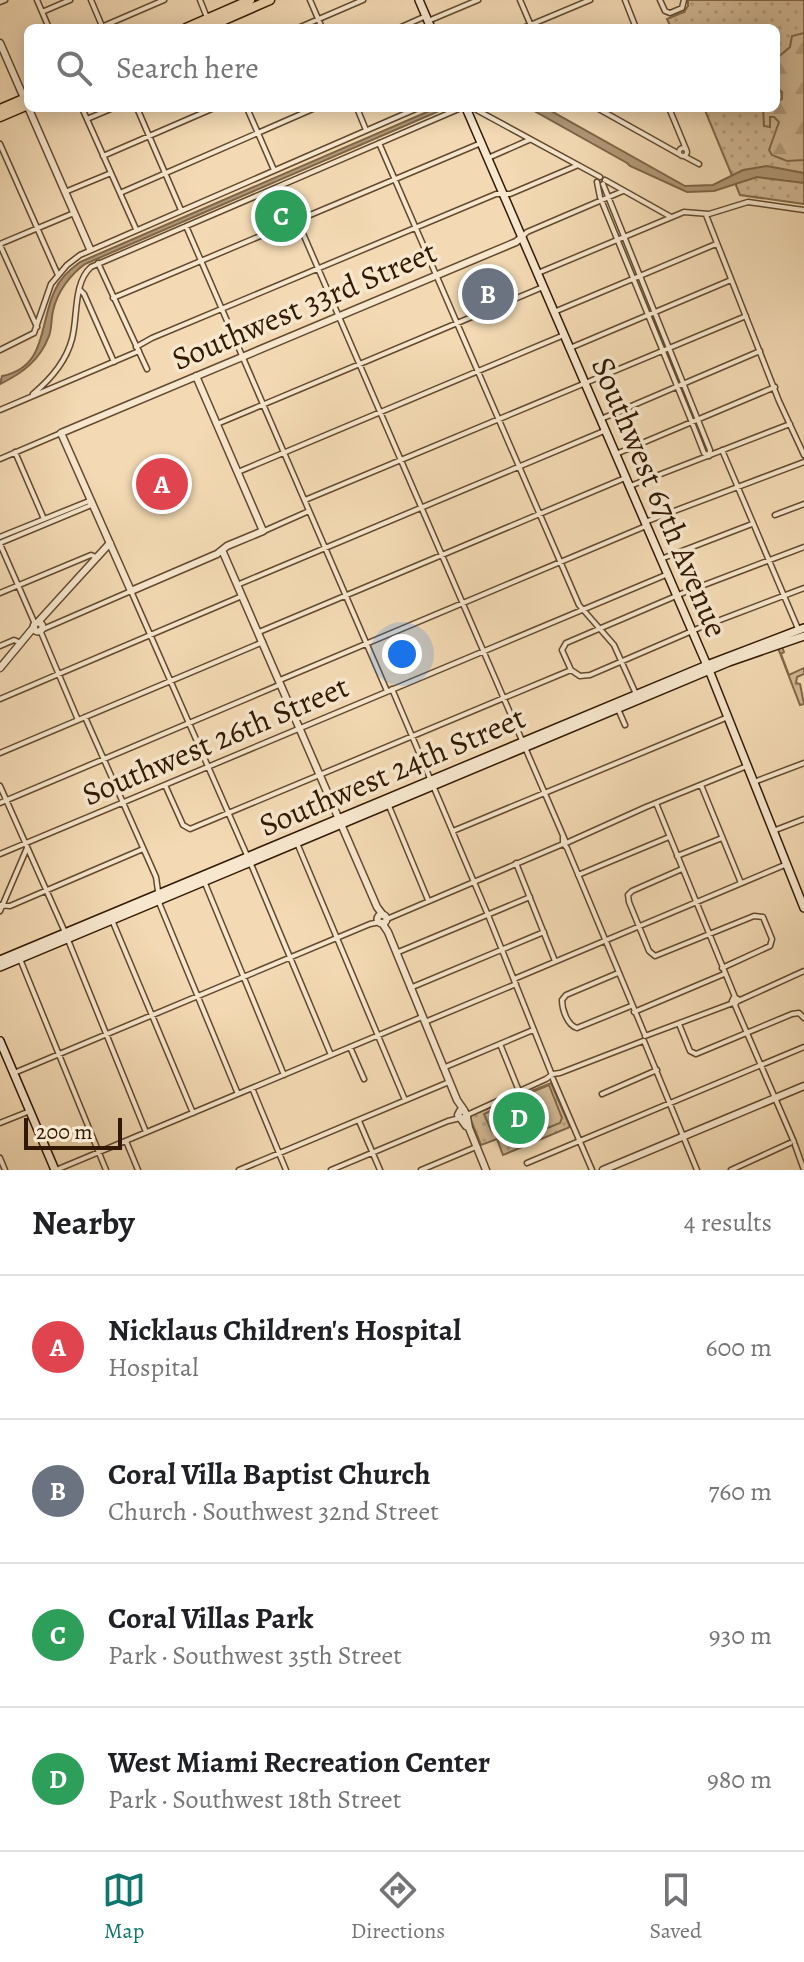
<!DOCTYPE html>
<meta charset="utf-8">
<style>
:root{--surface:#fff;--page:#f6f6f6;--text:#202124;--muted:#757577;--line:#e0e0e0;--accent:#0f766e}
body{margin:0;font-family:Alegreya,serif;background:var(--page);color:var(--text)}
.scale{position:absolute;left:24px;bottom:20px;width:98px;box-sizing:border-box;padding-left:8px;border:4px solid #321900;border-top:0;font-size:22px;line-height:28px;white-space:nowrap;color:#321900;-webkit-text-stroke:6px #f7e7ce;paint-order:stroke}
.you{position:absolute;left:402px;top:654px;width:28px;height:28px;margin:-20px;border:6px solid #fff;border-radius:50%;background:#1a73e8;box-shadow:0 0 0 12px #1a73e833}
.badge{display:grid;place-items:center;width:52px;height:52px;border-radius:50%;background:var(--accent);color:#fff;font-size:26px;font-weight:700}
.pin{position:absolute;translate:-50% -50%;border:4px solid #fff;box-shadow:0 2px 8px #0006}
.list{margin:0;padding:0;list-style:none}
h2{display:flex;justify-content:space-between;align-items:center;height:104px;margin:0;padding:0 32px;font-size:34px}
h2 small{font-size:26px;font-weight:400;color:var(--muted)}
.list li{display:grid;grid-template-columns:52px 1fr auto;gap:24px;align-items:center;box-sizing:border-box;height:144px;padding:0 32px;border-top:2px solid var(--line)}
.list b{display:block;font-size:30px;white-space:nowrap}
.list p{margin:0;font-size:26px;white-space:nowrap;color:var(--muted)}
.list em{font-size:26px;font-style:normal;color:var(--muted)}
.icon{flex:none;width:44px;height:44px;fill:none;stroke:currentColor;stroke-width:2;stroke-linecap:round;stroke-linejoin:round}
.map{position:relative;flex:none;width:804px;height:1170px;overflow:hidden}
.search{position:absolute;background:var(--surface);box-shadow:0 4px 20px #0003;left:24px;right:24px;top:24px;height:88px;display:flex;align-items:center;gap:20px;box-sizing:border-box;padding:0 28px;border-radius:12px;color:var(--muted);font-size:30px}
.sheet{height:680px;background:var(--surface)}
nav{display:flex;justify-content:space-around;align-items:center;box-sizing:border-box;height:112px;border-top:2px solid var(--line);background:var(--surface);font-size:22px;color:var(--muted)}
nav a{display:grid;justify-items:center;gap:4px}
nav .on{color:var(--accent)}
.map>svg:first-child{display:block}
.green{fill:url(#green-dots);stroke:#82694a;stroke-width:2}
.forest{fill:url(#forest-firs);stroke:#82694a;stroke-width:2}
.pitch{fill:#d2b995;stroke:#82694a;stroke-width:2}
.water{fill:#b19877;stroke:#7e6547;stroke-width:2}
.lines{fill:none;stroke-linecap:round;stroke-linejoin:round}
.minor-casing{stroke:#62492d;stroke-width:7}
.tertiary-casing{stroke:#62492d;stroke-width:9}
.secondary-casing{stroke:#321900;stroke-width:10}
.primary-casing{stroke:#321900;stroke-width:11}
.minor{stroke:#f7e7ce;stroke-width:4}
.tertiary{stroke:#f7e7ce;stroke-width:6}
.secondary{stroke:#f7e7ce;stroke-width:7}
.primary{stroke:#f3dab4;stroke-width:8}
.labels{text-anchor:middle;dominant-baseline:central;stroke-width:7;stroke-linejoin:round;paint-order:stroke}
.street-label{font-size:32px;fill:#321900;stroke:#f7e7ce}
</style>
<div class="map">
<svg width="804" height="1170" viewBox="0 0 804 1170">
<defs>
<pattern id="green-dots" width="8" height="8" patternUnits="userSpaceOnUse" patternTransform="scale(2)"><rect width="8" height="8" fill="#d2b995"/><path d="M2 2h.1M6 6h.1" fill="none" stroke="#b59e7f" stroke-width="1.8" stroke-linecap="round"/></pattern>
<pattern id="forest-firs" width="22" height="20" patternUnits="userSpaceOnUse" patternTransform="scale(2)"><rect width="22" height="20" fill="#d2b995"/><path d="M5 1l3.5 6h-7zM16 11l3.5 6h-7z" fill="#b59e7f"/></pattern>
</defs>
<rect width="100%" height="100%" fill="#f3dab4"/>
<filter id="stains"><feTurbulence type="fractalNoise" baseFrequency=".0025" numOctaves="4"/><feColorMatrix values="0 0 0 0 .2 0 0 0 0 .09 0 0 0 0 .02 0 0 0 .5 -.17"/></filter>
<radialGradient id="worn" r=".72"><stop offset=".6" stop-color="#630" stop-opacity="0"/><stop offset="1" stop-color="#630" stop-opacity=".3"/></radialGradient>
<!-- green -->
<path class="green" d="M 688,0 L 804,0 L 804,204 L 740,195 L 704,108 L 776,108 L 776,28 L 671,28 L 667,19 L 684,12 L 688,6 Z
M 288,205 L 294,219 L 273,228 L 267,213 Z
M 782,647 L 784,652 L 781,654 L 789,675 L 804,668 L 804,674 L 797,677 L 796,683 L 800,684 L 804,704 L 800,705 L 778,648 Z
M 551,1083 L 570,1127 L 503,1155 L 497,1139 L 481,1145 L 470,1118 L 472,1115 Z"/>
<!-- forest -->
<path class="forest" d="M 804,33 L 804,160 L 787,161 L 772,155 L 769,150 L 779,122 L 774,117 L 770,117 L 770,127 L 764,126 L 763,108 L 776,108 L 776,103 L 782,99 L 782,92 L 776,87 L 776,59 L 790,47 L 792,36 Z"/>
<!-- pitch -->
<path class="pitch" d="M 549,1085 L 562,1118 L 560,1123 L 527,1136 L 514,1103 L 515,1099 Z
M 497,1108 L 504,1124 L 491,1130 L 484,1114 Z"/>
<!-- water -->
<path class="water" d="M 436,108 L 446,108 L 85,264 C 70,275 57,292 53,311 C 51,319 52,328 49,336 C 40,360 23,373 0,384 L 2,376 C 48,367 39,322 55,290 C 60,278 69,270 80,262 Z
M 529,108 L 542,108 L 551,111 L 685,186 L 713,185 L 743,170 L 767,166 L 804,173 L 804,183 L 757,177 L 714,191 L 687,192 L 630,166 L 627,163 Z"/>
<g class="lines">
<defs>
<path id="minor" d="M 37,0 L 49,28
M 91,0 L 102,26
M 200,0 L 208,20
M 310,0 L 322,28
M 520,0 L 532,28
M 625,0 L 636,28
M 660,0 L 665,11 L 670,13 L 682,8 L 684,0
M 0,2 L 5,0
M 42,12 L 70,0
M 428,21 L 478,0
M 99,28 L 164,0
M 298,28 L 363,0
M 399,28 L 426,16
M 523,28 L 590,0
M 82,108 L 136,229
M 137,108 L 181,210
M 247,108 L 274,170
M 357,108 L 366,130
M 473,108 L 600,177
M 597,108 L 679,154
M 669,108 L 686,149
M 87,119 L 113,108
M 379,143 L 579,605 L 614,645 L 636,694
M 0,144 L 58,275
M679 152a4 4 0 1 1 8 0a4 4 0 1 1-8 0Z
M 103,156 L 214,108
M 684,156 L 699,164
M 488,158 L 529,140
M 605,180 L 671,217
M 597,182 L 600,197 L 695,430 L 704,453 L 709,456
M 603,184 L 710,450 L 709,456
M 282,185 L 565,840
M 65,192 L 111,173
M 120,193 L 315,108
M 706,215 L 779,401 L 804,455
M 186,226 L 387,691
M 522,237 L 527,232 L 623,191
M 0,244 L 74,213
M 0,245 L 37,327
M 98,263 L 147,369
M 538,273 L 684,212 L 709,214 L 748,202 L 804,210
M 80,290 L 84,294 L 114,362
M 113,298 L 481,143
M 554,312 L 716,244
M 136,347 L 152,338 L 496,194 L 510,194 L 576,166
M 570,348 L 731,280
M 0,350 L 34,333 L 51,284 L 67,265 L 80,255 L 418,108
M 33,394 C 51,379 66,362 72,339 C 78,317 73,283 91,267 L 461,108
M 0,410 L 139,351
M 601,419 L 760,351
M 217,424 L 543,287
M 722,450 L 799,631
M 15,452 L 44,519
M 616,454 L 775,387
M 0,459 L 61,433
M 238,472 L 564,335
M 630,486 L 790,424
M 305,500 L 746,316
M 775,515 L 804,504
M 645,522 L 804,462
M 264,531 L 309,511
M 0,537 L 89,501
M 0,543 L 89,506 L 92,502
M 0,544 L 35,624
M 661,559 L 752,524
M 237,585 L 604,431
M 0,593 L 91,555 L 96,557
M 40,630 L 78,720
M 41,630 L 131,591 L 253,869 L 331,1055
M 259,632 L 625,478
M 0,646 L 14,640 L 21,643
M 571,670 L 562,650 L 566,643 L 683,593 L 804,547
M 571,670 L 580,676 L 590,675 L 699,628 L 804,588
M 280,680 L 646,526
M 392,689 L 488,915 L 552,1075
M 0,699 L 242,596
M 618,709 L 625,725
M 85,717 L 156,877 L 160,905 L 238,1094
M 0,753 L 263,642
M 754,782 L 804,763
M 165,785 L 183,825 L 190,829 L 571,670
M 701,785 L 741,883
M 0,786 L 64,930 L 146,1132
M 0,803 L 279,685
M 656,803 L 735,997
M 389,806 L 428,900
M 453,831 L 728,717
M 773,831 L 804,819
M 563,836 L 563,843 L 567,848 L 645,1035
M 297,843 L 405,1100
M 564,844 L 646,807 L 747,766
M 0,854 L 668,574
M 677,856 L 722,838
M 516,863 L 555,961
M 682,869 L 632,891 L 628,895 L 629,902 L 649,951 L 655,956 L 754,916 L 763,917 L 772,939 L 770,946 L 722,968
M 578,875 L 669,837
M 204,881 L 284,1075
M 0,905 L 10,906 L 143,849
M 0,911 L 27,848
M 387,919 L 563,844
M 112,920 L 193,1113
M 396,953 L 530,897
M 20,959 L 106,1170
M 618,973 L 566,995 L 562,1000 C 562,1009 567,1025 577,1028 L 631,1006
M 514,979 L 787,864
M 410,988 L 544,932
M 734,997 L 738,999 L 736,1003 L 732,1001 Z
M 738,1001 L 804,971
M 734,1003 L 794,1142
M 634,1012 L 724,974
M 425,1022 L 516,984
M 679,1024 L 690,1051 L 696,1054 L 792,1014 L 799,1013 L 804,1018
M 645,1036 L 733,1003
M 644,1041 L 697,1170
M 500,1044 L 519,1091
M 350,1047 L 364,1079
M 443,1068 L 533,1030
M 14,1073 L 370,924 L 380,922
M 553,1079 L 592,1170
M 252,1088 L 286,1170
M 602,1094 L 657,1070
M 467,1115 L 546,1079 L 553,1074 L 560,1073 L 643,1041
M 359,1121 L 380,1170
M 0,1123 L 30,1111
M 126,1141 L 138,1170
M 795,1145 L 804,1170
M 0,1158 L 5,1170
M 527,1163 L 804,1047
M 56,1170 L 422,1017
M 239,1170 L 449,1082
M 331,1170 L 448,1121 L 460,1118
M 421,1170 L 476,1147
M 731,1170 L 790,1143"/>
<path id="tertiary" d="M 0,43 L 90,249
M 196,376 L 263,531 L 227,546 L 217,554 L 131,591 L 61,433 L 516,242 L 522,237
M 222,550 L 377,907 L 383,915
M 38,622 L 110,543
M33.5 627a4.5 4.5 0 1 1 9 0a4.5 4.5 0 1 1-9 0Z
M 0,668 L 34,627
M377.5 919a4.5 4.5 0 1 1 9 0a4.5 4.5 0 1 1-9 0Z
M 382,923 L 388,932 L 457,1100 L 464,1110
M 467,1117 L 469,1128 L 486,1170
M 462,1119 L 467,1116 L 464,1110 L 460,1111 L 458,1115 L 466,1126
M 603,1170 L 804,1086"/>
<path id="secondary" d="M 419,0 L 431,28
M 466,108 L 709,670 L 804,908
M 0,960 L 707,665 L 804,628
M 0,967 L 729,662 L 804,636
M 0,1041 L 55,1170"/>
<path id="primary" d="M 186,28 L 250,0
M 206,28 L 270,0
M 0,109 L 28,97
M 0,117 L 28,105"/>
</defs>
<!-- minor casing -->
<use href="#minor" class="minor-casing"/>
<!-- tertiary casing -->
<use href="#tertiary" class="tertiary-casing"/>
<!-- secondary casing -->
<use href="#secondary" class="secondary-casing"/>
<!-- primary casing -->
<use href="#primary" class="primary-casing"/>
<!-- minor -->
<use href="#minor" class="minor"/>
<!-- tertiary -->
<use href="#tertiary" class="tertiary"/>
<!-- secondary -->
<use href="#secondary" class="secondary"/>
<!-- primary -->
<use href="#primary" class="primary"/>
</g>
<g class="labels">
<!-- street labels -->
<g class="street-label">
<text transform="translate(304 305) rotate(-23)">Southwest 33rd Street</text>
<text transform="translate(660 497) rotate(67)">Southwest 67th Avenue</text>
<text transform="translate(215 740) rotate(-23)">Southwest 26th Street</text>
<text transform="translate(392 771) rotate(-23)">Southwest 24th Street</text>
</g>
</g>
<rect width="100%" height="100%" filter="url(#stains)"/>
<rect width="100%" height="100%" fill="url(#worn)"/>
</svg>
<div class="scale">200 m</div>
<div class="you"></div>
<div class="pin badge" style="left:162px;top:484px;background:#e0444e">A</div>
<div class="pin badge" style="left:488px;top:294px;background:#6b7280">B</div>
<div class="pin badge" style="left:281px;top:216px;background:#2e9e5b">C</div>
<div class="pin badge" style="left:519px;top:1118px;background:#2e9e5b">D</div>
<div class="search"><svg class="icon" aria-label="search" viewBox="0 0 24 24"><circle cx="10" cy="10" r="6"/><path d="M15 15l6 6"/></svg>Search here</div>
</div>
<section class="sheet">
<h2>Nearby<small>4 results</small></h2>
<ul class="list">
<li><span class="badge" style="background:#e0444e">A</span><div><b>Nicklaus Children's Hospital</b><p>Hospital</p></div><em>600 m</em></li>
<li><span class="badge" style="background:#6b7280">B</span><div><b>Coral Villa Baptist Church</b><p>Church · Southwest 32nd Street</p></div><em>760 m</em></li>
<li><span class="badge" style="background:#2e9e5b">C</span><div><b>Coral Villas Park</b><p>Park · Southwest 35th Street</p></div><em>930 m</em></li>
<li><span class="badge" style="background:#2e9e5b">D</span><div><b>West Miami Recreation Center</b><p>Park · Southwest 18th Street</p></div><em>980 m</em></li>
</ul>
</section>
<nav>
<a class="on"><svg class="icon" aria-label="map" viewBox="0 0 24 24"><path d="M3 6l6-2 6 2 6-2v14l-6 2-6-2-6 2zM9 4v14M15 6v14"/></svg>Map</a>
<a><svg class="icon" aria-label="directions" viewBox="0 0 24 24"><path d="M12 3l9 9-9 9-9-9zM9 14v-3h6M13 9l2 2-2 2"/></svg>Directions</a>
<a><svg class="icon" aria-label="saved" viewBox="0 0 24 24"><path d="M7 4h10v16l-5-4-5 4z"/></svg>Saved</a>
</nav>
